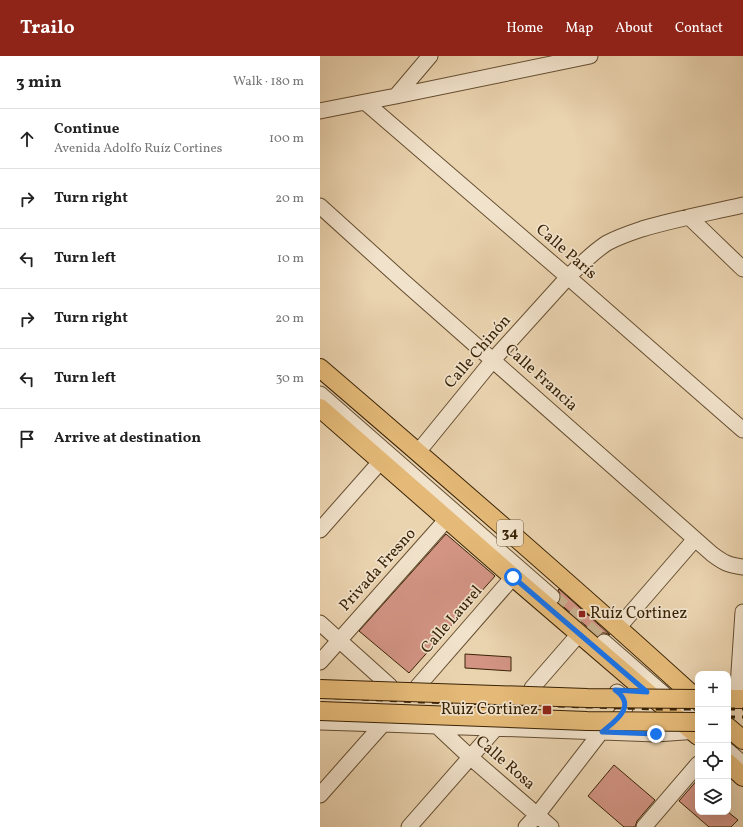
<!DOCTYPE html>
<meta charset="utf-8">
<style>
:root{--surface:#fff;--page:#f2f2f2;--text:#222;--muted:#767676;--line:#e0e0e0;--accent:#8f2418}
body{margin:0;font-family:Vollkorn,serif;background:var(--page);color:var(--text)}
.controls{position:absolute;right:12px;bottom:12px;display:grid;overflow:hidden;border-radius:8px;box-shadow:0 4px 16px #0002}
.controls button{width:36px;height:36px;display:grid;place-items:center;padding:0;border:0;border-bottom:1px solid var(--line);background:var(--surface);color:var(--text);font:20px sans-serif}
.stop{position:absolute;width:12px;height:12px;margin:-9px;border:3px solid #1a73e8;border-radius:50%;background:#fff}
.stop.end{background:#1a73e8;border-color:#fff;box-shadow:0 1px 4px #0008}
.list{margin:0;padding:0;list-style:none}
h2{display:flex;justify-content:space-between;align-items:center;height:52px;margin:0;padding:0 16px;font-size:17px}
h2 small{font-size:13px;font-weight:400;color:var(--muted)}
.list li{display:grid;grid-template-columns:26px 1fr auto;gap:12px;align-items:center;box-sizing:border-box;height:60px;padding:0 16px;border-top:1px solid var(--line)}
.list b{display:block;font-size:15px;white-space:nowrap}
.list p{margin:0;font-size:13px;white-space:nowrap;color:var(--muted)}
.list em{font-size:13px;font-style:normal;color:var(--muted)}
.icon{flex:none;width:22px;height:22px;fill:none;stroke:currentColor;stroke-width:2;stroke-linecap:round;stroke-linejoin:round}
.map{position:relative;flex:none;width:423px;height:771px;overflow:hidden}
header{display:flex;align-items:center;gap:24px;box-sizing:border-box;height:56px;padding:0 20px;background:var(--accent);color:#fff}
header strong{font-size:19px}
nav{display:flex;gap:22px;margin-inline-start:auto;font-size:14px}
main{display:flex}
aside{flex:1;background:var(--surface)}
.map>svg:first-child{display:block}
.building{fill:#d39484;stroke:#392205}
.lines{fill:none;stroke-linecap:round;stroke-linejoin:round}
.minor-tunnel{stroke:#c7b08d;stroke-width:15;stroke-dasharray:15 8;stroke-linecap:butt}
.minor-casing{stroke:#654e30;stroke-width:17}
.major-casing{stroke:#392205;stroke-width:20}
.minor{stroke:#f1e2cb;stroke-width:15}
.major{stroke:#e5ba78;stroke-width:18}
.rail{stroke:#392205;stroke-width:3;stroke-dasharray:7 7;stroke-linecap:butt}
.major-bridge-casing{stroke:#392205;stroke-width:20;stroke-linecap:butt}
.major-bridge{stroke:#e5ba78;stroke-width:18}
.route{stroke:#1a73e8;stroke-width:5}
.poi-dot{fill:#8f2418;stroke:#f1e2cb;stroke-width:1.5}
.labels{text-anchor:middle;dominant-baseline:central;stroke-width:3.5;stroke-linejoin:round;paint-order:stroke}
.shield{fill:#f1e2cb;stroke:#705c40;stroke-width:1}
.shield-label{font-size:15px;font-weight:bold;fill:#392205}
.street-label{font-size:16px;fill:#392205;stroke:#f1e2cb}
.poi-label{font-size:16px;fill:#392205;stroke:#f1e2cb;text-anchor:start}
</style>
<header>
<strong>Trailo</strong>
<nav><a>Home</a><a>Map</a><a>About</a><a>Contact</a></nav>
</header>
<main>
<aside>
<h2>3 min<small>Walk · 180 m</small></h2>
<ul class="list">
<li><svg class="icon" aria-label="ahead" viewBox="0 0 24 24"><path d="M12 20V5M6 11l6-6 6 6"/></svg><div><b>Continue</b><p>Avenida Adolfo Ruíz Cortines</p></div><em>100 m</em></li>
<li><svg class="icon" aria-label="right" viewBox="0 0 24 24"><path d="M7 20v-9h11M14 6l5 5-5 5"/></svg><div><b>Turn right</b></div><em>20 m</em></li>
<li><svg class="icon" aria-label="left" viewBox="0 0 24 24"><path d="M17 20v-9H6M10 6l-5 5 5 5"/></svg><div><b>Turn left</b></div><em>10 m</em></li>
<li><svg class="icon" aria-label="right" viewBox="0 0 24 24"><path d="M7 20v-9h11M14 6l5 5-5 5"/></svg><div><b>Turn right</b></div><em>20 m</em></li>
<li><svg class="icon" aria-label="left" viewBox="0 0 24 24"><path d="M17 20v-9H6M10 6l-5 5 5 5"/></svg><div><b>Turn left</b></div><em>30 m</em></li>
<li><svg class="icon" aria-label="arrive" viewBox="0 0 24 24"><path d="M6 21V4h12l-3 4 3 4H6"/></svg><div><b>Arrive at destination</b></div></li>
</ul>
</aside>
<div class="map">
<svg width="423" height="771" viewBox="0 0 423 771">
<rect width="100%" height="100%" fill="#ead3af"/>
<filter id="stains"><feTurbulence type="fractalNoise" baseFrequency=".005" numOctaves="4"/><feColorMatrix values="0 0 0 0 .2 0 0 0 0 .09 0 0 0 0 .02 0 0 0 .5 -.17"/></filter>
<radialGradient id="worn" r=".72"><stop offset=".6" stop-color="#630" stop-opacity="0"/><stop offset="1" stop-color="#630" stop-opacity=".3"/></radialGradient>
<!-- building -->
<path class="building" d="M 126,478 L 175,520 L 89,617 L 39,575 Z
M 239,533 L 278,568 L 290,579 L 285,577 L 281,577 L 278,580 L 239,547 L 241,542 L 240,538 L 238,534 Z
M 145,598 L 191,601 L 191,615 L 145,612 Z
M 294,709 L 335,744 L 317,765 L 315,771 L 304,771 L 268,740 Z
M 378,723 L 378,756 L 408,756 L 418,764 L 411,771 L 389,771 L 359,745 Z"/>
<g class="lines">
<!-- minor-tunnel -->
<path class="minor-tunnel" d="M 232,541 L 284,586"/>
<defs>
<path id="minor" d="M 76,40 L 110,0
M 45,46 L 248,221 L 423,374
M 0,55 L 45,46 L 76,40 L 270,0
M 0,150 L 84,226 L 392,498 C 404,507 408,509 423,511
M 369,161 L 423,213
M 0,338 L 232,541
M 98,396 L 173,304 L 248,221 C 260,209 273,196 287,187 C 298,181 310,177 322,173 C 355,163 389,157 423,149
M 0,474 L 61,405
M 0,567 L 70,630
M 298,572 L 375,483
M 284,586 L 378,668
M 0,606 L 127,463
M 98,630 L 193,521
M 418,631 L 423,556
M 212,632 L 259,578
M 0,666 L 63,668 L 336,678 L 378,675
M 117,670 L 150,701 L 231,771
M 408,695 L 423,708
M 0,739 L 63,668
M 89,771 L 176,672
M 206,771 L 217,759 L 281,676 L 296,665 L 303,656 L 305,652 L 305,646 L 303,641 L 297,636
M 324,771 L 378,708"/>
<path id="major" d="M 0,312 C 127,421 254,531 378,644
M 0,352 L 193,521 L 378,680
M 408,643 L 423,643
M 408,671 L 423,684
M 408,707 L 423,721"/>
</defs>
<!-- minor casing -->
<use href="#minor" class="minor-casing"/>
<!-- major casing -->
<use href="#major" class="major-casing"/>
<!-- minor -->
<use href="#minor" class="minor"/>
<!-- major -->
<use href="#major" class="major"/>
<!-- rail -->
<path class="rail" d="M 0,641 L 101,646 L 337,653 L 378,653
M 0,648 L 302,659 L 378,660
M 408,653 L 423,653
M 408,661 L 423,661"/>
<defs>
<path id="major-bridge" d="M 0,633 L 267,642 L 378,643
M 0,655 L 267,665 L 378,666"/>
</defs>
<!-- major-bridge casing -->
<use href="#major-bridge" class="major-bridge-casing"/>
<!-- major-bridge -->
<use href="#major-bridge" class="major-bridge"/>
</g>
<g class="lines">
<!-- route -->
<path class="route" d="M 193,521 L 327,636 L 295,634 C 318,650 295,665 282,676 L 336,678"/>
</g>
<!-- markers -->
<g class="poi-dot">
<rect x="258" y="554" width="8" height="8" rx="2"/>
<rect x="222" y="649" width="10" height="10" rx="2"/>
</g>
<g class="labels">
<!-- shield labels -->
<rect class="shield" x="177" y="464" width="26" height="26" rx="3"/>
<g class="shield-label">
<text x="190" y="477">34</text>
</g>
<!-- street labels -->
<g class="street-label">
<text transform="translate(246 196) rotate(41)">Calle París</text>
<text transform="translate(158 296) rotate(-49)">Calle Chinón</text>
<text transform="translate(221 322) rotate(42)">Calle Francia</text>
<text transform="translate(58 514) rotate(-48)">Privada Fresno</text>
<text transform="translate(132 564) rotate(-49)">Calle Laurel</text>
<text transform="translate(185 707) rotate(41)">Calle Rosa</text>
</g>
<!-- poi labels -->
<g class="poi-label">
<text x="270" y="558">Ruíz Cortinez</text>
<text x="218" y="654" text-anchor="end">Ruiz Cortinez</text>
</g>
</g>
<rect width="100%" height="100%" filter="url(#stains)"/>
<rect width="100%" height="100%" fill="url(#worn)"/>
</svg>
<div class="controls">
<button>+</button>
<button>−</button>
<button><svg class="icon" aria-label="locate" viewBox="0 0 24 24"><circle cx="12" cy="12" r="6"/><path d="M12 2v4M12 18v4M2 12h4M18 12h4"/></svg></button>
<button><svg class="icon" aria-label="layers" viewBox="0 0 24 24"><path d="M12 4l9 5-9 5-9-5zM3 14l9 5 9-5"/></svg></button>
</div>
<div class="stop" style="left:193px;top:521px"></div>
<div class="stop end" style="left:336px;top:678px"></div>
</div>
</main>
